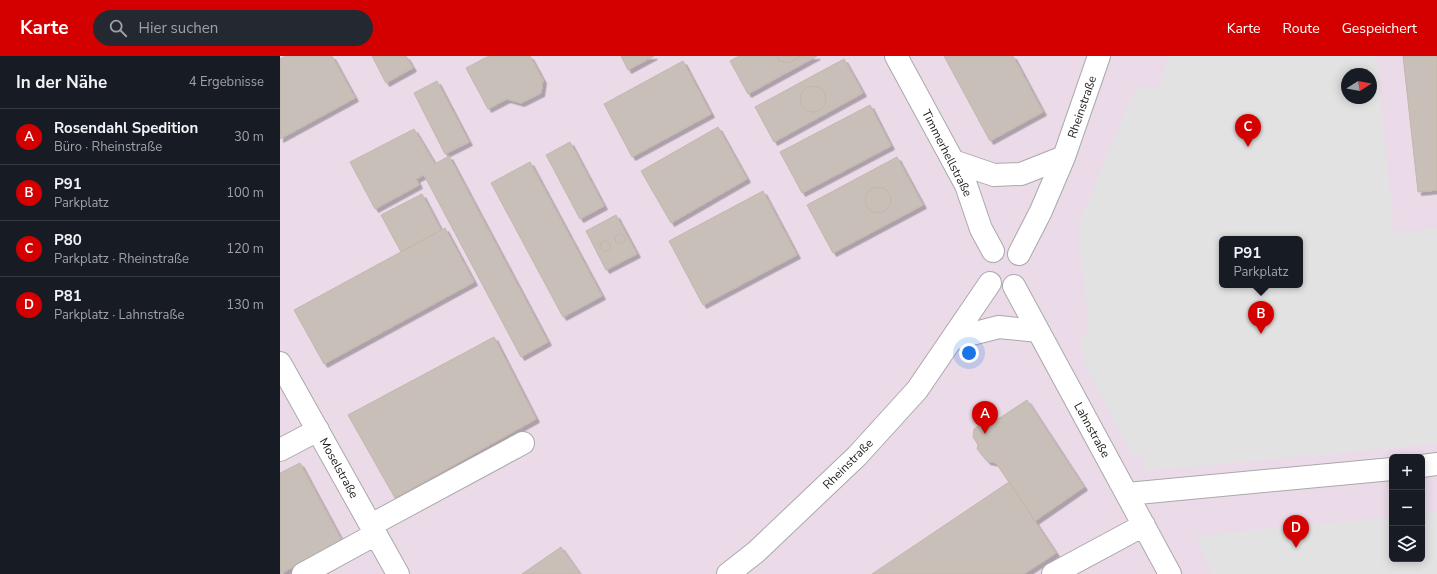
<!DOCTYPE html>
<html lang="de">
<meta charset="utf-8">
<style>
:root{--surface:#171b24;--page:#242831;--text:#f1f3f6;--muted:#9ea1a6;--line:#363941;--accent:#d40000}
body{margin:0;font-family:"Nunito Sans",sans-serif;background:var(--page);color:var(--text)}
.controls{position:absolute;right:12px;bottom:12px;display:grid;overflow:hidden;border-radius:6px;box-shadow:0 2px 10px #0003}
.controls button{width:36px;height:36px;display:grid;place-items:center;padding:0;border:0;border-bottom:1px solid var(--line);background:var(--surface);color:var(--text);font:20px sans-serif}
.compass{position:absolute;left:1061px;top:12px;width:36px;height:36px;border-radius:50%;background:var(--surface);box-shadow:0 2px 10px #0003;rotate:79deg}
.you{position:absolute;left:689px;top:297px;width:14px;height:14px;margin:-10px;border:3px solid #fff;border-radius:50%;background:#1a73e8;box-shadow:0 0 0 6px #1a73e833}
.badge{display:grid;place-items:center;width:26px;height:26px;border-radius:50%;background:var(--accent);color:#fff;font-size:13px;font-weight:700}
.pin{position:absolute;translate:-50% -33px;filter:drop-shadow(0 1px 2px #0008)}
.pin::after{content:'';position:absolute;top:21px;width:14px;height:12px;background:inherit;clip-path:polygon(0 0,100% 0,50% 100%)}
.popup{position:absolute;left:939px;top:180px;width:84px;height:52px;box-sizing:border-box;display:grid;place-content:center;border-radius:6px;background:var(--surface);filter:drop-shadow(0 1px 3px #0005);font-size:13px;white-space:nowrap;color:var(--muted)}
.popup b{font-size:15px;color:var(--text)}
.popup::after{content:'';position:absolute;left:50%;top:100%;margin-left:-8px;border:8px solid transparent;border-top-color:var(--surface)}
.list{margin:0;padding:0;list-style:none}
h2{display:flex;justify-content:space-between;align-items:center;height:52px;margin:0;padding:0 16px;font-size:17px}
h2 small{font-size:13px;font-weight:400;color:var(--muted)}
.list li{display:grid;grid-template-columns:26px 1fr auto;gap:12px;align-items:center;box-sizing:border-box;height:56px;padding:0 16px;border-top:1px solid var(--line)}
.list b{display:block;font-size:15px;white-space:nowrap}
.list p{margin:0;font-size:13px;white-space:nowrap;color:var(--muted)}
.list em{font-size:13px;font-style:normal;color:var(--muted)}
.icon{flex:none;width:22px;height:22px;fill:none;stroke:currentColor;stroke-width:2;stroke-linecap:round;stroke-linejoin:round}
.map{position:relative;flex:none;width:1157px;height:518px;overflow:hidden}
header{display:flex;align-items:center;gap:24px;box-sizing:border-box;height:56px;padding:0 20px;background:var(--accent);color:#fff}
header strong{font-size:19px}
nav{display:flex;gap:22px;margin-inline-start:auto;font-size:14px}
.search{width:280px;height:36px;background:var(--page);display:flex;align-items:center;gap:10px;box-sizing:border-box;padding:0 14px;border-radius:22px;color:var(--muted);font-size:15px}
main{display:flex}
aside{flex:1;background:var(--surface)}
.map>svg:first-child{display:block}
.industrial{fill:#ebdbe8;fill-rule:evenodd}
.parking{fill:#e2e2e2;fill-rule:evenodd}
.building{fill:#c7bfb8;stroke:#c4b6ab;filter:url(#shadow)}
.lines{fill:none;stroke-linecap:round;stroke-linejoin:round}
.minor-casing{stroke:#a9a9a9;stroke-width:24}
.minor{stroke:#fff;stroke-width:22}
.labels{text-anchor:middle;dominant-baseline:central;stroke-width:3;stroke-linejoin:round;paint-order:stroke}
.street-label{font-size:12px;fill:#222;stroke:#fff}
</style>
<header>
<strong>Karte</strong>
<div class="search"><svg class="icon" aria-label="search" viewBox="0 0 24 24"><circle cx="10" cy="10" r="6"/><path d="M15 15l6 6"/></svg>Hier suchen</div>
<nav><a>Karte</a><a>Route</a><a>Gespeichert</a></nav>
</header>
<main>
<aside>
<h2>In der Nähe<small>4 Ergebnisse</small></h2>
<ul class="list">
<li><span class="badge">A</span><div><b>Rosendahl Spedition</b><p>Büro · Rheinstraße</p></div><em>30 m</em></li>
<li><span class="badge">B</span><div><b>P91</b><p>Parkplatz</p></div><em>100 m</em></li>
<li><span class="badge">C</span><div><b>P80</b><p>Parkplatz · Rheinstraße</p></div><em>120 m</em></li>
<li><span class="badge">D</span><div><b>P81</b><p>Parkplatz · Lahnstraße</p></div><em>130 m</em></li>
</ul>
</aside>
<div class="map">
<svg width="1157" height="518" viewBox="0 0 1157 518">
<defs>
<filter id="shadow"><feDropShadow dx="3.5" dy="3.5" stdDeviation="0" flood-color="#0004"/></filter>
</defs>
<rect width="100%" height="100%" fill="#f2efe9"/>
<!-- industrial -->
<path class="industrial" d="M 0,0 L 1157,0 L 1157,518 L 0,518 ZM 1067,18 L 1091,18 L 1091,42 L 1067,42 ZM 942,183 L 1020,183 L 1020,229 L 942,229 ZM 1112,401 L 1142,401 L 1142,503 L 1112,503 Z"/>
<!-- parking -->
<path class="parking" d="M 889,0 L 1096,0 L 1114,177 L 1157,172 L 1157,388 L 865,415 L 863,400 L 852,400 L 803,305 L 800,280 L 809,276 L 798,170 L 855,33 L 880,30 ZM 1067,18 L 1091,18 L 1091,42 L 1067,42 ZM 942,183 L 1020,183 L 1020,229 L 942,229 Z
M 1157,456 L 1157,518 L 932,518 L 916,480 L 1112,461 L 1112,503 L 1142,503 L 1142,458 Z"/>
<!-- building -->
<path class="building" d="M 6,0 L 52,0 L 75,42 L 0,83 L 0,3 Z
M 92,0 L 126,0 L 133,12 L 106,27 Z
M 209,0 L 250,0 L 263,24 L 261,37 L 241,47 L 227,43 L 208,53 L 186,12 Z
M 341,0 L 374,0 L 348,14 Z
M 459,0 L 537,0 L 468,38 L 450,5 Z
M 497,0 L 519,0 L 518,2 L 509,7 L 499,5 Z
M 664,0 L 733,0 L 763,56 L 710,85 Z
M 1123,0 L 1157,0 L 1157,134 L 1138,136 Z
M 564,3 L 583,37 L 494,86 L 475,51 Z
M 403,5 L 431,58 L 352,101 L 324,48 Z
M 157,25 L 189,86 L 165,98 L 134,37 Z
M520 43a13 13 0 1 1 26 0a13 13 0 1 1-26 0Z
M 590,49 L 611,90 L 522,137 L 500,96 Z
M 438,71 L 467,123 L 391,167 L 361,115 Z
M 134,73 L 155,108 L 169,100 L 268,286 L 241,301 L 144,119 L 136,123 L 139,129 L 95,153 L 70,106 Z
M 290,86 L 324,150 L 300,163 L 266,99 Z
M 617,101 L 643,149 L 553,197 L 527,149 Z
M 250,106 L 322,240 L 283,261 L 211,127 Z
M585 144a13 13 0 1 1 26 0a13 13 0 1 1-26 0Z
M 483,135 L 517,199 L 423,249 L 389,185 Z
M 142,138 L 161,174 L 121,196 L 101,159 Z
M 336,159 L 357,198 L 326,214 L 306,175 Z
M 165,172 L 194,226 L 44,308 L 14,254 Z
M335 183a5 5 0 1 1 10 0a5 5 0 1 1-10 0Z
M320 190a5 5 0 1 1 10 0a5 5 0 1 1-10 0Z
M 214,281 L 256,363 L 115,442 L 68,359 Z
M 747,344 L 804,431 L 755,465 L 716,407 L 707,405 L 697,393 L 698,389 L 693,381 L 694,373 L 703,367 L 709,369 Z
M 20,407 L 62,485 L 0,518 L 0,417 Z
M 729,426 L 776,497 L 744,518 L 592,518 Z
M 281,491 L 300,518 L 242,518 Z"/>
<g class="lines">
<defs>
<path id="minor" d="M 616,0 L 686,129 L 701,173 L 713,195
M 673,105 L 714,119 L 741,118 L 784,101
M 739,198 L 761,155 L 784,101 L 819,0
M 734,230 L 890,518
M 672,283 L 719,271 L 758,275
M 0,307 L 118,518
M 0,394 L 38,374
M 1142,410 L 1157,408
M 847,438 L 1112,413
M 91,469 L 243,387
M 23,518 L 96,478
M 448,518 L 476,496 L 577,400 L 637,334 L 710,227
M 773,518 L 864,469"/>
</defs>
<!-- minor casing -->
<use href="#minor" class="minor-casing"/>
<!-- minor -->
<use href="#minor" class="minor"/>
</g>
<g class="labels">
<!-- street labels -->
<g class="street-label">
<text transform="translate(802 51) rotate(-71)">Rheinstraße</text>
<text transform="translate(667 97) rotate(63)">Timmerhellstraße</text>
<text transform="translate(812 374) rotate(61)">Lahnstraße</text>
<text transform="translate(568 408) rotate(-45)">Rheinstraße</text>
<text transform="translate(59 412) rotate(61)">Moselstraße</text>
</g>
</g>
</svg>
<div class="controls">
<button>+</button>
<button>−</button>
<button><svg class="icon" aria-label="layers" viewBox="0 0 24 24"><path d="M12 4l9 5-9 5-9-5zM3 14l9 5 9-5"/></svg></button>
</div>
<svg class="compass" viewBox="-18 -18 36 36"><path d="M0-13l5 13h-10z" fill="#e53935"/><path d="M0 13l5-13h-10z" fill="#9ea1a6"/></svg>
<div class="you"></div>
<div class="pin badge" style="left:705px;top:378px">A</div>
<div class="pin badge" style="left:981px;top:278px">B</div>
<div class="popup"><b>P91</b>Parkplatz</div>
<div class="pin badge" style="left:968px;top:91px">C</div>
<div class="pin badge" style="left:1016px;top:492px">D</div>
</div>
</main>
